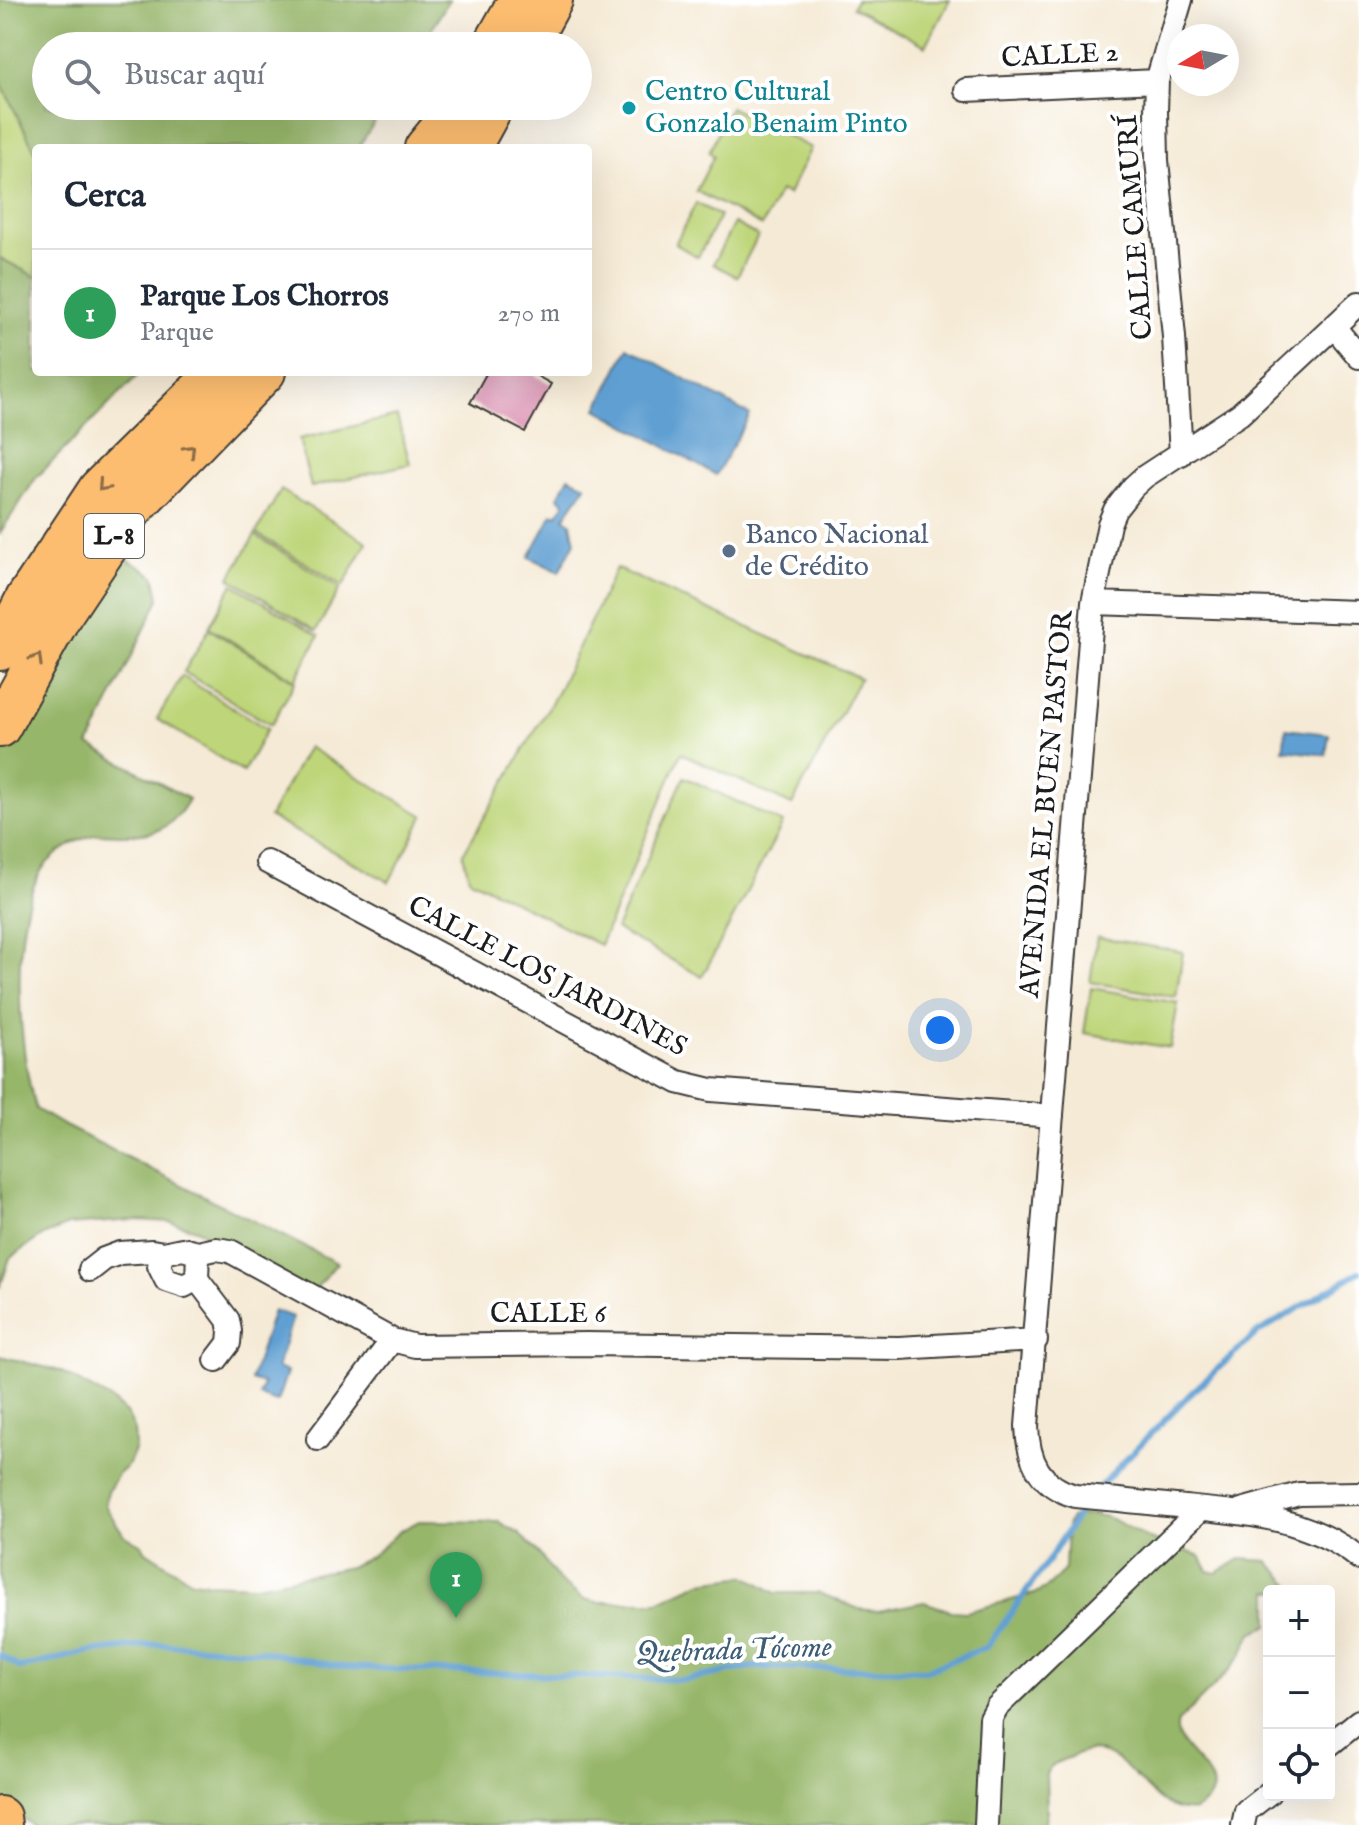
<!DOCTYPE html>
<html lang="es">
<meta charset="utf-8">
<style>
:root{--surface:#fff;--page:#f2f2f3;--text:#1f2937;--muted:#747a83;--line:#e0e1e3;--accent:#c8321e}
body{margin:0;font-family:"IM FELL English",serif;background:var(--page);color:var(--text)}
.controls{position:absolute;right:24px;bottom:24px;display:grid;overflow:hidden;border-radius:8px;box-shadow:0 8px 32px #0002}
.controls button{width:72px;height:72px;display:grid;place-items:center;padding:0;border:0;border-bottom:2px solid var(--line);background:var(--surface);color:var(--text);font:40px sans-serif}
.compass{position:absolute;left:1167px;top:24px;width:72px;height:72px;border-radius:50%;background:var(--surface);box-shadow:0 8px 32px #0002;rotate:260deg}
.you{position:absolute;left:940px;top:1030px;width:28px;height:28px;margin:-20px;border:6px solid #fff;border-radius:50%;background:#1a73e8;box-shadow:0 0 0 12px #1a73e833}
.badge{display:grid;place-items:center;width:52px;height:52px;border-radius:50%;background:var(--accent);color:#fff;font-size:26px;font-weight:700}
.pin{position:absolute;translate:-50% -66px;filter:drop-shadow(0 2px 4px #0008)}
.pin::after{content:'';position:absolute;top:42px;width:28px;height:24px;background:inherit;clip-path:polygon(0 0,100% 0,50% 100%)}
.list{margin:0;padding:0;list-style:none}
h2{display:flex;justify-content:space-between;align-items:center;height:104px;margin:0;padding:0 32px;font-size:34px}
h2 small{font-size:26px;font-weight:400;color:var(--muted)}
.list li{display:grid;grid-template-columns:52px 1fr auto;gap:24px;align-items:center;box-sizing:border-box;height:128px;padding:0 32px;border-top:2px solid var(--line)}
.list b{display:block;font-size:30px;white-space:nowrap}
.list p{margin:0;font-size:26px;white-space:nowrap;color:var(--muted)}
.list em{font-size:26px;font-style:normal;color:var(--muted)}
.icon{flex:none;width:44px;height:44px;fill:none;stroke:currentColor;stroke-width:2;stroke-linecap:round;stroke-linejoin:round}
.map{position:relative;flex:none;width:1359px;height:1825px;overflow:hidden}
.search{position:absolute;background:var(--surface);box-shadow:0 8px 32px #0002;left:32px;top:32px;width:560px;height:88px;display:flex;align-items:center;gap:20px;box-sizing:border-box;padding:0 28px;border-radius:44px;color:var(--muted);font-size:30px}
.panel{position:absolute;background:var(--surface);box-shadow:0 8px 32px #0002;left:32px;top:144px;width:560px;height:232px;border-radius:8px}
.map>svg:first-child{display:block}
.green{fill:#bed579;stroke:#6d784a;stroke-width:2}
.forest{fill:#96b669;stroke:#596942;stroke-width:2}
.water{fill:#5e9fd1;stroke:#3d5e76;stroke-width:2}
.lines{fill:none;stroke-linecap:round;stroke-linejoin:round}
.stream{stroke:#5e9fd1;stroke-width:6}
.building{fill:#db8eb0}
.minor-casing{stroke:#3d3b38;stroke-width:26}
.motorway-casing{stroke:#3d3b38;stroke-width:44}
.minor{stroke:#fff;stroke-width:22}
.motorway{stroke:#fcbd6f;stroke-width:40}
.oneway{stroke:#8c6c46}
.culture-dot{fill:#0f9aa8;stroke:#fff;stroke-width:3}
.service-dot{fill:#5c6f8a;stroke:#fff;stroke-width:3}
.labels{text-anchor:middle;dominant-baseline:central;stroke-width:8;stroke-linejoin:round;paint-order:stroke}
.shield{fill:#fff;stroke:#606060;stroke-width:2}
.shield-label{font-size:26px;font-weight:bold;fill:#1c1c1c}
.street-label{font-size:28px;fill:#1c1c1c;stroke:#fff}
.culture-label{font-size:28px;fill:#0d838f;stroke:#fff;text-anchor:start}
.service-label{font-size:28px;fill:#4e5e75;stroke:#fff;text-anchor:start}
.water-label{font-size:30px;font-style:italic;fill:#3d5e76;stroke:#fff}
</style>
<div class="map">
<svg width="1359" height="1825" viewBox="0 0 1359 1825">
<rect width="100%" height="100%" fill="#fff"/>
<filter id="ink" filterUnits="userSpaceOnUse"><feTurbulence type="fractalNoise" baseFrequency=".0125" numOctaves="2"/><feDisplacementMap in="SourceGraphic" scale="16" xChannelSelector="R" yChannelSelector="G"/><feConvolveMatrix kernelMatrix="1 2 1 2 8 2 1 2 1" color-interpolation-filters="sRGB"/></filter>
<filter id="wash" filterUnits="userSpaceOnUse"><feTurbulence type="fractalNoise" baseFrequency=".006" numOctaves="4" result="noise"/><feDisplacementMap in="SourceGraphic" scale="32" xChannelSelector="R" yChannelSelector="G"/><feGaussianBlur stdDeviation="1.8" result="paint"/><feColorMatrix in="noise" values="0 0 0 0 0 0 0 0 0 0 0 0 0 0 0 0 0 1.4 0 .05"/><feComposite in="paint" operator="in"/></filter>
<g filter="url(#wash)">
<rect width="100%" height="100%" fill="#f5ead5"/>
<!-- green -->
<path class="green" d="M 856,0 L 950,0 L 926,46 L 852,7 Z
M 0,81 L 36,153 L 36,277 L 0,258 Z
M 730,107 L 811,148 L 788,195 L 780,191 L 762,226 L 696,191 L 714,156 L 709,152 Z
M 696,203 L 720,216 L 698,257 L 675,244 Z
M 734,223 L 758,236 L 737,277 L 713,264 Z
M 397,416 L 410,464 L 311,487 L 299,439 Z
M 281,490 L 367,542 L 343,586 L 256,533 Z
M 255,535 L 340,588 L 316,631 L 230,578 Z
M 616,568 L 860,678 L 792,805 L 681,753 L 600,945 L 469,878 L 463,854 L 557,693 Z
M 233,584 L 319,636 L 295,680 L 209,627 Z
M 209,629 L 295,682 L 271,725 L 184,672 Z
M 182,676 L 267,729 L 243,772 L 157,719 Z
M 308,747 L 424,816 L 389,882 L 269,817 Z
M 684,777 L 783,823 L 702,977 L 616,929 Z
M 1097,937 L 1183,952 L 1176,997 L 1090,982 Z
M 1091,988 L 1178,1003 L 1170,1048 L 1084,1033 Z"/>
<!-- forest -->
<path class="forest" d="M 0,0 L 449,0 L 422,46 L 46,46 L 46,106 L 385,106 L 358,148 L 36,148 L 36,153 L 0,81 Z
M 0,258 L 36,277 L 36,372 L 141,372 L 36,478 L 0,533 Z
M 118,555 L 142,567 L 155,577 L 159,599 L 89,745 L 189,799 C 172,830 153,836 118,835 C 111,835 102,833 94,835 C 76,840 54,853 43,868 C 8,920 18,1052 36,1109 L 61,1124 L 337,1263 L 312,1293 L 196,1229 L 171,1222 L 135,1220 L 68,1225 L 39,1238 L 10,1258 L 0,1288 L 0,713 Z
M 0,1356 L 60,1371 L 112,1400 L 127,1414 L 134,1428 L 135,1447 L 129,1464 L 119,1473 L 108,1491 L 105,1504 L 107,1509 L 124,1535 L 142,1545 L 146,1551 L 192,1581 L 207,1583 L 256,1585 L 350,1567 L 372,1556 L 400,1531 L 419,1521 L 499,1522 L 518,1533 L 536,1550 L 561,1582 L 584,1599 L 597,1602 L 658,1602 L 701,1582 L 746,1576 L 776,1593 L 819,1593 L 859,1609 L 878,1611 L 924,1602 L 951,1611 L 966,1612 L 1034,1594 L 1049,1586 L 1065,1569 L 1067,1525 L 1071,1518 C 1105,1507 1122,1526 1150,1539 C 1166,1547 1183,1549 1200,1556 L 1208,1571 L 1217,1573 L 1240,1559 L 1268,1561 L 1292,1586 L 1293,1591 L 1269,1591 L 1269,1625 L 1252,1633 L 1242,1654 L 1228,1672 L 1178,1722 C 1167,1753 1247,1780 1195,1810 C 1151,1818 1130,1747 1089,1751 C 1083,1752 1076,1755 1071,1757 C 1060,1761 1051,1763 1046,1774 L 1047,1811 L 1044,1825 L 32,1825 L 16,1814 L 0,1815 Z"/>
<!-- water -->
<path class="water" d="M 628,347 L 750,415 L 716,475 L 597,409 Z
M 569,477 L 586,486 L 564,518 L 571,523 L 575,542 L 559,572 L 529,557 L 553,513 L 557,515 L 565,503 L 558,497 Z
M 1286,729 L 1329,734 L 1326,755 L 1283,750 Z
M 273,1310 L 293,1317 L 277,1368 L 287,1372 L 277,1402 L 259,1396 L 263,1384 L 251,1380 Z"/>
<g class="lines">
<!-- stream -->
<path class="stream" d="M 1095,1491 L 1189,1395 L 1257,1333 L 1359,1272
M 0,1655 L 20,1668 L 87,1652 L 158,1644 L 260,1651 L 343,1667 L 685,1680 L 751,1667 L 926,1670 L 987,1647 L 1046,1564 L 1086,1502"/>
</g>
<g id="blocks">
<!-- building -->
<path class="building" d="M 487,372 L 530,372 L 551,384 L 525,432 L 470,403 Z"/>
</g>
</g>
<g filter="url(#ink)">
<use href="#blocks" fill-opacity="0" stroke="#3d3b38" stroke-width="2"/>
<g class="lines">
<defs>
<path id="minor" d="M 1181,0 L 1157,81 L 1156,111 L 1157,160 L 1174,337 L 1181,454
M 966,90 L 1157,81
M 1359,303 L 1240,414 L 1144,477 L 1133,487 L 1115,510 L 1109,524 L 1093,603 L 1027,1426 C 1028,1461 1040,1486 1075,1496 C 1112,1499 1148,1503 1185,1507 C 1246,1513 1309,1518 1359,1558
M 1335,328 L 1359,357
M 1093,603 L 1359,612
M 267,862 L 678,1082 L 711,1090 L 1052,1116
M 163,1253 L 159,1266 L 166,1280 L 184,1286 L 197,1279
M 198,1253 L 197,1279 L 228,1320 L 230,1331 L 229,1343 L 216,1360
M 90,1270 L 104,1259 L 120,1253 L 152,1251 L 163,1253 L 182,1249 L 198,1253 L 216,1249 L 230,1251 L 392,1340 L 415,1346 L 587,1344 L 899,1348 L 1036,1340
M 318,1439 L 392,1340
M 1241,1510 L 1299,1494 L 1359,1493
M 1329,1745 L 1359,1721
M 986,1825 L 991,1718 L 997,1707 L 1201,1509
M 1243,1825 L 1246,1811 L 1269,1793"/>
<path id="motorway" d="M 493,46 L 519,0
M 527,46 L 552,0
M 425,148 L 459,106
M 470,148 L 493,106
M 0,650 L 26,599 L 99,489 L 218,372
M 0,727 L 62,614 L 133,508 L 265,372
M 0,1817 L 1,1825"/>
</defs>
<!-- minor casing -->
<use href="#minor" class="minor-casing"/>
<!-- motorway casing -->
<use href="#motorway" class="motorway-casing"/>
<!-- minor -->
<use href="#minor" class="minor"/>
<!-- motorway -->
<use href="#motorway" class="motorway"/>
</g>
<!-- one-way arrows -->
<defs><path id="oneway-chevron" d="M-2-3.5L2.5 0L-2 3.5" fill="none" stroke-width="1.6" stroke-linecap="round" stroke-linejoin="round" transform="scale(2)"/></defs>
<g class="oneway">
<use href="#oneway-chevron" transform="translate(190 450) rotate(-46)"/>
<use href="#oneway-chevron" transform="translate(103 486) rotate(132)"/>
<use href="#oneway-chevron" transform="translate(37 659) rotate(-60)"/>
</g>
</g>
<!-- markers -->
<circle class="culture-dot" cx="629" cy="108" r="8"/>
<circle class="service-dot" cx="729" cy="551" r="8"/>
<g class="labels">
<!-- shield labels -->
<rect class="shield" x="84" y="514" width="60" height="44" rx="6"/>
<g class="shield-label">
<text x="114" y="536">L-8</text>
</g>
<!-- street labels -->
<g class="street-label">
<text transform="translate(1060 56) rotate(-3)">CALLE 2</text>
<text transform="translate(1136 227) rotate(-94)">CALLE CAMURÍ</text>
<text transform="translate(1047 804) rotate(-85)">AVENIDA EL BUEN PASTOR</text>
<text transform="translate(547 977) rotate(28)">CALLE LOS JARDINES</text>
<text x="548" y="1314">CALLE 6</text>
</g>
<!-- culture labels -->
<g class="culture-label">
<text x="645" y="92">Centro Cultural<tspan x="645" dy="32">Gonzalo Benaim Pinto</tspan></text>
</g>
<!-- service labels -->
<g class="service-label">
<text x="745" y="535">Banco Nacional<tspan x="745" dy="32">de Crédito</tspan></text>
</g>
<!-- water labels -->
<g class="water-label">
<text transform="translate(734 1651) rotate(-2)">Quebrada Tócome</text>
</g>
</g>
</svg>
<div class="controls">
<button>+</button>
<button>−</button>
<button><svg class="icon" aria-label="locate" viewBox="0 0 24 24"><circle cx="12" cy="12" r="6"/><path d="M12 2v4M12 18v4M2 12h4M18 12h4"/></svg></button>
</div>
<svg class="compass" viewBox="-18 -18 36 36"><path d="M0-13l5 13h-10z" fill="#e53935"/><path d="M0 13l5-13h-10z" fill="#747a83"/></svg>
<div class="you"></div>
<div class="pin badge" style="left:456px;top:1618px;background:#2e9e5b">1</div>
<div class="search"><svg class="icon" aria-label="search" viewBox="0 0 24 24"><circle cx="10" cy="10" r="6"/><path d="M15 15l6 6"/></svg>Buscar aquí</div>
<section class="panel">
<h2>Cerca<small></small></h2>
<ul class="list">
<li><span class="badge" style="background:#2e9e5b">1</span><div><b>Parque Los Chorros</b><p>Parque</p></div><em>270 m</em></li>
</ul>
</section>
</div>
